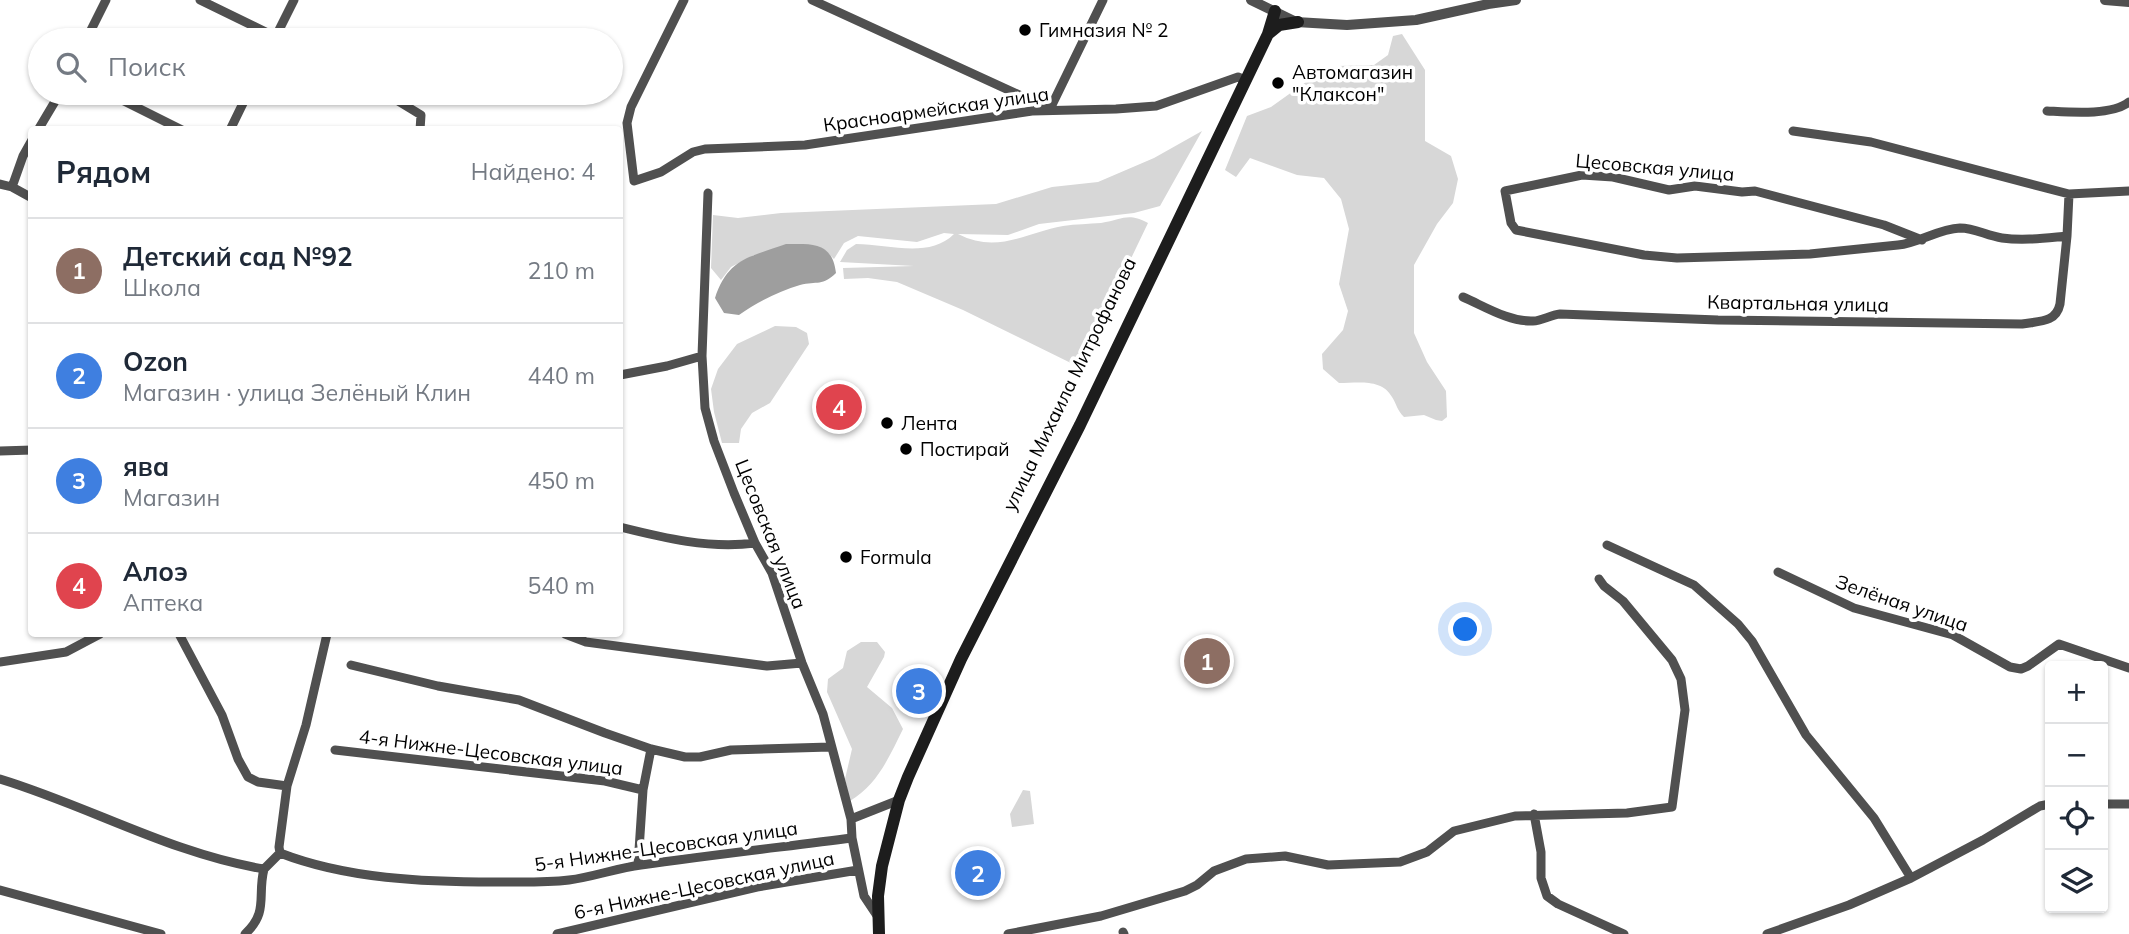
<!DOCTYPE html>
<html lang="ru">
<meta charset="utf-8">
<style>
:root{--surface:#fff;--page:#f2f2f3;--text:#1f2937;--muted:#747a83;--line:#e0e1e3;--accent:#000}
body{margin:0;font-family:Mulish,sans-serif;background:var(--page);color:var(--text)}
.controls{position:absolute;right:21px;bottom:21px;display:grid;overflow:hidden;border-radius:7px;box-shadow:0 2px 5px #0004}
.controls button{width:63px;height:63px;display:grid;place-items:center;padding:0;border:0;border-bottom:2px solid var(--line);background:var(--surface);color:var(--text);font:35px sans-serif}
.you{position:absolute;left:1466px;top:630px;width:24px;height:24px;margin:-18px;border:5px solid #fff;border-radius:50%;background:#1a73e8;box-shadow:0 0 0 10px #1a73e833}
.badge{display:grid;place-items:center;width:46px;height:46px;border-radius:50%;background:var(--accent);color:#fff;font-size:23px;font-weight:700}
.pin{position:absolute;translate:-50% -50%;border:4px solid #fff;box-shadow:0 2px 7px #0006}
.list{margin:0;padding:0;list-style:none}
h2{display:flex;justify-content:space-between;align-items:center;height:91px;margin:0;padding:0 28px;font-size:30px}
h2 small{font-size:23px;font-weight:400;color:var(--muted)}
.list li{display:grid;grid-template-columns:46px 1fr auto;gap:21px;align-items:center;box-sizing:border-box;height:105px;padding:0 28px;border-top:2px solid var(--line)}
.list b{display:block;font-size:26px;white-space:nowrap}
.list p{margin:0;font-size:23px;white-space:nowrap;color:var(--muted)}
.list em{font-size:23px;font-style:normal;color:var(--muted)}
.icon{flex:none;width:38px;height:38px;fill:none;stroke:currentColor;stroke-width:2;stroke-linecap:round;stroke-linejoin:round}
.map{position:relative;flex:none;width:2129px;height:934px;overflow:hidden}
.search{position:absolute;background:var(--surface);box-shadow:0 2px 5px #0004;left:28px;top:28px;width:595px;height:77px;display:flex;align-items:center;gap:18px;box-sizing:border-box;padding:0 24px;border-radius:38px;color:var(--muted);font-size:26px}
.panel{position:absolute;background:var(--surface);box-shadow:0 2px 5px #0004;left:28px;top:126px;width:595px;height:511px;border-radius:7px}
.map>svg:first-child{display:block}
.green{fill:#d7d7d7}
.water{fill:#9e9e9e}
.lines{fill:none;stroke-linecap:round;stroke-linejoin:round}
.minor{stroke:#505050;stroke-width:9}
.tertiary{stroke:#505050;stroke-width:10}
.secondary{stroke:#1d1d1d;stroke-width:12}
.poi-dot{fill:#000;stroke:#fff;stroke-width:2.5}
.labels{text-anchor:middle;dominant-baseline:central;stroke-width:7;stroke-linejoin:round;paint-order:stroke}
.poi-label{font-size:19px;fill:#000;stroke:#fff;text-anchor:start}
.street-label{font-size:19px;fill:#000;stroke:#fff}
</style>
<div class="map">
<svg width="2129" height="934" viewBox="0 0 2129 934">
<rect width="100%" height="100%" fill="#fff"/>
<!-- green -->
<path class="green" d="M 1402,34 L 1425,70 L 1425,141 L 1451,156 L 1458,179 L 1453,203 L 1437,224 L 1414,265 L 1414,333 L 1427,362 L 1446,391 L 1447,417 L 1442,421 L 1436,420 L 1424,415 L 1404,417 C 1397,410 1397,405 1392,397 C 1382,378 1357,383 1339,383 L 1323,369 L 1322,354 L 1343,330 L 1348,311 L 1339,284 L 1349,229 L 1341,199 L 1324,178 L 1297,175 L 1250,158 L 1236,177 L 1225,170 L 1247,116 L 1271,107 L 1313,77 L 1338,66 L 1374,65 L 1388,55 L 1393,36 Z
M 1202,131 L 1160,206 L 1134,213 L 1039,224 L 1008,235 L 958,234 C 997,254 1025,233 1063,226 C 1076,224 1089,224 1101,223 C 1123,220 1127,212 1148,223 L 1079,367 L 963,310 L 897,282 L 868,278 L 844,279 L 843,268 L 914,266 L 840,262 L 847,250 L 856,244 C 888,244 929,259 954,234 L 944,233 L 917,242 L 858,236 L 844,243 L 834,259 L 824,249 L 754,255 L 731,267 L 721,280 L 711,268 L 713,215 L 738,218 L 781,213 L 996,204 L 1052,187 L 1098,182 L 1154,158 Z
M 775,326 L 796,327 L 807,333 L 809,344 L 770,403 L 752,413 L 741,429 L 739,443 L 722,443 L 714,412 L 711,389 L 718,369 L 737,344 Z
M 861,642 L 877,642 L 885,652 L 884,657 L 867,687 L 892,708 L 903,729 C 889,757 878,784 850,801 L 845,779 L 852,749 L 827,692 L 828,679 L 843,668 L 847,651 Z
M 1023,790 L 1030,791 L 1034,824 L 1012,827 L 1010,814 Z"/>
<!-- water -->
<path class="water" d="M 786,244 C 812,244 832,241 836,273 C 823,286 817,281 800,285 C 780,291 757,302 739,315 L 724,313 L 715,298 C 728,258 750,257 786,244 Z"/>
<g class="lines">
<!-- minor -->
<path class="minor" d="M 200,0 L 282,40
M 684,0 L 631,107 L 627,123 L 634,181 L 661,172 L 693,152 L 705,149 L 805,145 L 1032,111 L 1116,109 L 1156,106 L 1238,77 L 1245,80
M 812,0 L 1050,109 L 1103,0
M 86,40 L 106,0
M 274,40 L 294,0
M 108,93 L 182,130
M 385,93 L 421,115 L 420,130
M 2047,111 C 2068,112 2112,116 2129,102
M 38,130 L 60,93
M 230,130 L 248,93
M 1793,131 L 1871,142 L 2069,194 L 2129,191
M 0,184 L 12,187 L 32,198
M 12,187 L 23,156 L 32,140
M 708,193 L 702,356 L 705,408 L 714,441 L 734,493 L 755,543 L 772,573 L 802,663 L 823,714 L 851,819 L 852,838 L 864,896 L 878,917
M 1922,240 L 1884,225 L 1755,191 L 1742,192 L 1695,186 L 1669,190 L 1613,177 L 1582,175 L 1505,191 L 1511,223 L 1516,230 L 1644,255 L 1677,258 L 1810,254 L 1898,245 C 1919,243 1938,229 1960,228 C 1975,228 1987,236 2002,238 C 2024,241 2045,238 2067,236 L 2069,194
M 1463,297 C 1484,306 1509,322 1533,321 C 1542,321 1550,315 1560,314 L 1718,320 L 2022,324 C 2039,321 2056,323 2060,304 L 2067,236
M 620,375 L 667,366 L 702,356
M 0,451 L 32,450
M 620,527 C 664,538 709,549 755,543
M 1607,545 L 1694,585 L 1738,624 L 1752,641 L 1806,735 L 1874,818 L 1911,878
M 1778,572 L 1854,608 L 1953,635 L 2010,667 L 2021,669 L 2028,666 L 2059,644 L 2129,668
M 179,634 L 222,715 L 238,759 L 248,777 L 258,782 L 287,786
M 565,634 L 586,642 L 767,666 L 802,663
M 0,662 L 66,652 L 100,634
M 351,665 L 438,686 L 519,700 L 605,733 L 651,749 L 685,757 L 700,757 L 731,750 L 830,747
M 335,750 L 605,781 L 643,790
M 0,779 C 89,806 172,854 264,869 L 280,853 L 279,847 L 287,786 L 306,725 L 327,634
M 2103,804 L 2129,804
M 1534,814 L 1541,852 L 1541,878 L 1547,896 L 1558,904 L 1624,934
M 851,819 L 899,800
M 280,853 C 347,879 424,882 495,882 C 519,882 544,883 569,880 C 593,877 617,868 641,865 C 711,855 782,847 852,838
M 638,865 L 643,790 L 651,749
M 0,890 L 161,934
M 1123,932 L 1124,934
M 245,934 C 269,912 257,896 264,869
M 557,934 L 757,887 L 858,870
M 1008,934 L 1101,916 L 1185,891 L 1197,885 L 1214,871 L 1246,859 L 1285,856 L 1328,865 L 1400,862 L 1427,852 L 1454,831 L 1515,816 L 1627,813 L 1672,807 L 1685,710 L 1681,679 L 1672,660 L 1623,601 L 1604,586 L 1599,579
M 1767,934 L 1849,905 L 1911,878 L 1983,840 L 2040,806 L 2050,804"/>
<!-- tertiary -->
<path class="tertiary" d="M 1251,0 L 1296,22 L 1347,25 L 1416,20 L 1488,4 L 1516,0
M 2105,0 L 2129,2"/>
<!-- secondary -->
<path class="secondary" d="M 1268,34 L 1279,25 L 1298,22
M 879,934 L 878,896 L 882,866 L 899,800 L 908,777 L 961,659 L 1080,425 L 1268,34 L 1275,11"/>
</g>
<!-- markers -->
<g class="poi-dot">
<circle cx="1025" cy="30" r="7"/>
<circle cx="1278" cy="83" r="7"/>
<circle cx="887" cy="423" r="7"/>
<circle cx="906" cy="449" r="7"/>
<circle cx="846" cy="557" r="7"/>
</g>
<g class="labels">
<!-- poi labels -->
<g class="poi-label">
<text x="1039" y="30">Гимназия № 2</text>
<text x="1292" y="72">Автомагазин<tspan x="1292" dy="22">"Клаксон"</tspan></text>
<text x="901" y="423">Лента</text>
<text x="920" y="449">Постирай</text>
<text x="860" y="557">Formula</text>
</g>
<!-- street labels -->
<g class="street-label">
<text transform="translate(936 109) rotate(-8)">Красноармейская улица</text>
<text transform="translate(1655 167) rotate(5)">Цесовская улица</text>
<text transform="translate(1798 303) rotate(1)">Квартальная улица</text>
<text transform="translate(1069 384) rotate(-64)">улица Михаила Митрофанова</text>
<text transform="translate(771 534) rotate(68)">Цесовская улица</text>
<text transform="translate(1902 603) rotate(19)">Зелёная улица</text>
<text transform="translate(491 752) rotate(7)">4-я Нижне-Цесовская улица</text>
<text transform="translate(666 846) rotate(-8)">5-я Нижне-Цесовская улица</text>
<text transform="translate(704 885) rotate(-12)">6-я Нижне-Цесовская улица</text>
</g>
</g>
</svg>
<div class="controls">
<button>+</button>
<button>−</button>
<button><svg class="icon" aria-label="locate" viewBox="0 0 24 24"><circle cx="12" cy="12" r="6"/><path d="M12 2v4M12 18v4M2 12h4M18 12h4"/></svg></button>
<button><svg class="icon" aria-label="layers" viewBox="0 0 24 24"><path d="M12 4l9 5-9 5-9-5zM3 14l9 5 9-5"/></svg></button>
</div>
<div class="you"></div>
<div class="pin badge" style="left:1207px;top:661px;background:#8d6e63">1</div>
<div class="pin badge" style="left:978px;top:873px;background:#3f7fe0">2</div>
<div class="pin badge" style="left:919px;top:691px;background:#3f7fe0">3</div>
<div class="pin badge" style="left:839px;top:407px;background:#e0444e">4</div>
<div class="search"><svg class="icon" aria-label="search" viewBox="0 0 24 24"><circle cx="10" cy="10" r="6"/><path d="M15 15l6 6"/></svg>Поиск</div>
<section class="panel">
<h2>Рядом<small>Найдено: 4</small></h2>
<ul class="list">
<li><span class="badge" style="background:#8d6e63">1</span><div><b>Детский сад №92</b><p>Школа</p></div><em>210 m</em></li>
<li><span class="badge" style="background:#3f7fe0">2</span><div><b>Ozon</b><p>Магазин · улица Зелёный Клин</p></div><em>440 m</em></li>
<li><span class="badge" style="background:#3f7fe0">3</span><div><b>ява</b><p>Магазин</p></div><em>450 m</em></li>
<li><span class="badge" style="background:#e0444e">4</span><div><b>Алоэ</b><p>Аптека</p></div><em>540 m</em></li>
</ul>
</section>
</div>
